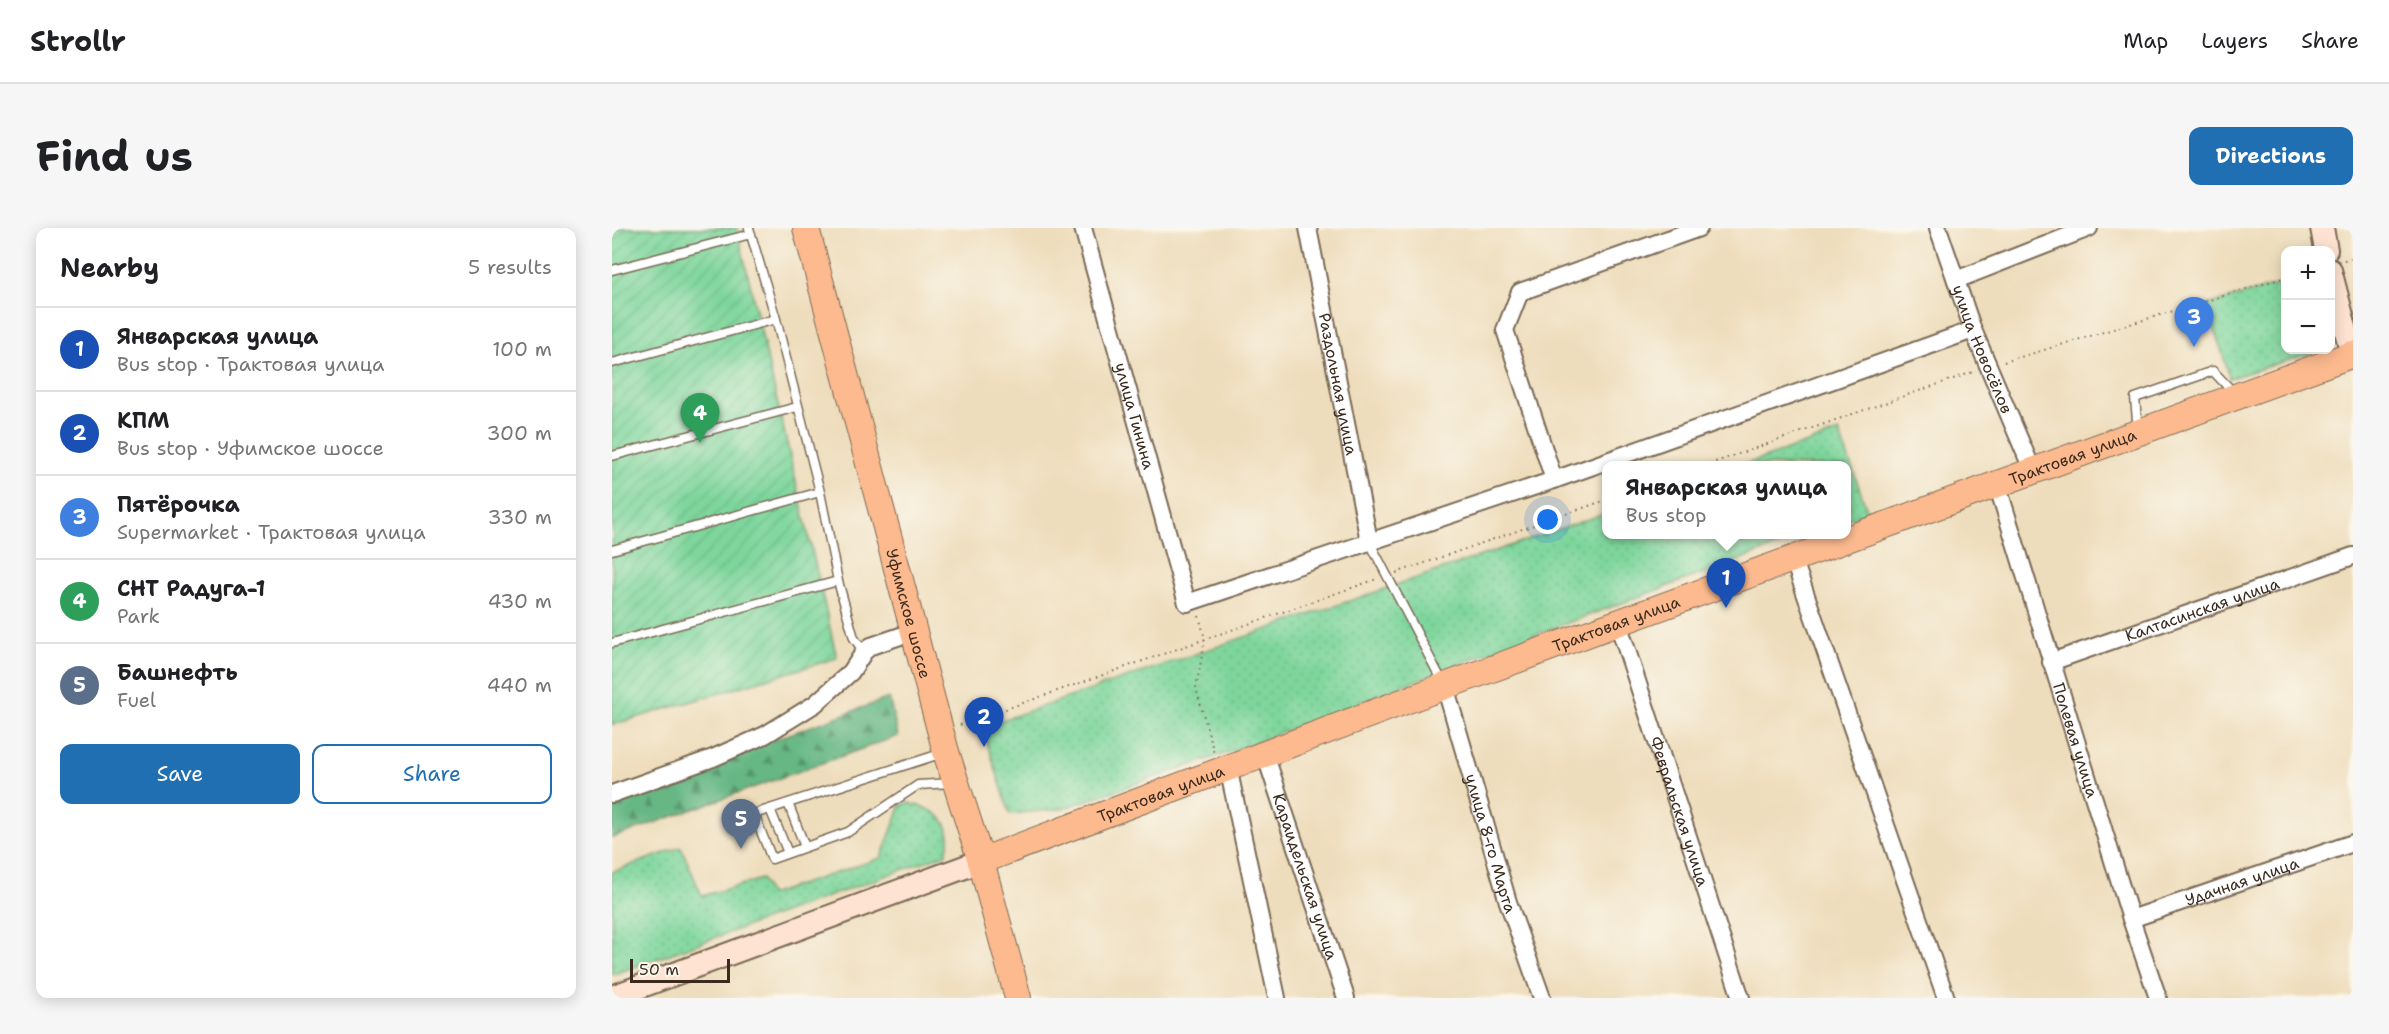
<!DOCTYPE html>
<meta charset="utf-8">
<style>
:root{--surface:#fff;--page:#f6f6f6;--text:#202124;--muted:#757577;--line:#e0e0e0;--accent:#1f6fb2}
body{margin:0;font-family:"Shantell Sans",sans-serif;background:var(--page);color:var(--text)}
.controls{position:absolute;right:18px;top:18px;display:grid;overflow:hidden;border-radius:12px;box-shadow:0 3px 15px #0003}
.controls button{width:54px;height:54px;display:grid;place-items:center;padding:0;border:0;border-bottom:2px solid var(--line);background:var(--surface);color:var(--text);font:30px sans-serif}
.scale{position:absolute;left:18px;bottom:15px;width:100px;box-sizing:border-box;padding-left:6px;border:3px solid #3b2a1e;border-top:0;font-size:16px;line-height:21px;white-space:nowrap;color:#3b2a1e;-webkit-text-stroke:4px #fbf7ec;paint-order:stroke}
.you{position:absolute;left:936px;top:292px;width:21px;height:21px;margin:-15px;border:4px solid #fff;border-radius:50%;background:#1a73e8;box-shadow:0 0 0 9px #1a73e833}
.badge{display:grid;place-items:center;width:39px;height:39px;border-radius:50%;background:var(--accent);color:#fff;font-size:20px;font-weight:700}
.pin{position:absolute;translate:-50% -50px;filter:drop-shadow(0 2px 3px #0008)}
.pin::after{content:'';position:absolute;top:32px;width:21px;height:18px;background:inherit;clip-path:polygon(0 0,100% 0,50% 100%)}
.popup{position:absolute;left:990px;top:233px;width:249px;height:78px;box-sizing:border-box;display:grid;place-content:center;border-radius:12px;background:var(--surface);filter:drop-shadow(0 2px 4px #0005);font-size:20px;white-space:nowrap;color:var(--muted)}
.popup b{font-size:22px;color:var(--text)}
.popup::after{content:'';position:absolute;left:50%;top:100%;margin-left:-12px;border:12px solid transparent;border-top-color:var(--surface)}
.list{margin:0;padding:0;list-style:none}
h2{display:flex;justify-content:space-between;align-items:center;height:78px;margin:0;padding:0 24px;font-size:26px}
h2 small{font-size:20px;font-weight:400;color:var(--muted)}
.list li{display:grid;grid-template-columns:39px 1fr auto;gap:18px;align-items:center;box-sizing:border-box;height:84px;padding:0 24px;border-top:2px solid var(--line)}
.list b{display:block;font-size:22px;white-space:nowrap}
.list p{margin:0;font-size:20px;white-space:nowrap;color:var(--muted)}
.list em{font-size:20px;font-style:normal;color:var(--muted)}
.actions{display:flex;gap:12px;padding:18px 24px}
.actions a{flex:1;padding:14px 0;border:2px solid var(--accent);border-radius:12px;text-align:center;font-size:21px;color:var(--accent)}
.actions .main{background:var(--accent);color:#fff}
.map{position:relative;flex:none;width:1741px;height:770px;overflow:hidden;border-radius:12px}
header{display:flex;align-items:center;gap:36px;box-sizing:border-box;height:84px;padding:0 30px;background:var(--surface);border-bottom:2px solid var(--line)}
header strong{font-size:28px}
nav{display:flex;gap:33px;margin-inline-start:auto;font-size:21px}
.intro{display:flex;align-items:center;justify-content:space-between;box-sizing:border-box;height:144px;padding:0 36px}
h1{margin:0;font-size:42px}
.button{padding:15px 27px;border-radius:12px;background:var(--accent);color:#fff;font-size:21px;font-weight:700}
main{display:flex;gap:36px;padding:0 36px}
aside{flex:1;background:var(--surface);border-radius:12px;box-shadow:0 3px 15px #0003}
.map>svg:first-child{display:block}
.grass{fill:url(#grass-dots);stroke:#5c805d;stroke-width:1.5}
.forest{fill:url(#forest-firs);stroke:#507051;stroke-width:1.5}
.garden{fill:url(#garden-furrows);stroke:#5c805d;stroke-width:1.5}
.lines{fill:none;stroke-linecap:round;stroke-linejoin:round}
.lane-casing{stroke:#7a6955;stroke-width:11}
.street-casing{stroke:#7a6955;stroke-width:20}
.secondary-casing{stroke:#7a6955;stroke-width:26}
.primary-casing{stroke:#7a6955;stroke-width:28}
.path{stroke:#7a6955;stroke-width:2;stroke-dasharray:1.5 4.5;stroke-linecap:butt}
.lane{stroke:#fff;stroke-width:8}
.street{stroke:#fff;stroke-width:16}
.secondary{stroke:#fee3d2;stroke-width:22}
.primary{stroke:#fcba8e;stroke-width:26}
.labels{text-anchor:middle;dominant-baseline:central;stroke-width:6;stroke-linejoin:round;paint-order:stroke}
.street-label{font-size:16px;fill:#3b2a1e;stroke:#fbf7ec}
</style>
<header>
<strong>Strollr</strong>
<nav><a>Map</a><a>Layers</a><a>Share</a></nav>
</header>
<div class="intro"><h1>Find us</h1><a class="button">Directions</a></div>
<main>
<aside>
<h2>Nearby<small>5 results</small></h2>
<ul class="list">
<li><span class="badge" style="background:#1a4fb4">1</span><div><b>Январская улица</b><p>Bus stop · Трактовая улица</p></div><em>100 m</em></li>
<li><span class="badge" style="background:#1a4fb4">2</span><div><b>КПМ</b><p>Bus stop · Уфимское шоссе</p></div><em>300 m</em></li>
<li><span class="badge" style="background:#3f7fe0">3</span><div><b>Пятёрочка</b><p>Supermarket · Трактовая улица</p></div><em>330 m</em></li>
<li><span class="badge" style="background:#2e9e5b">4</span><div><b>СНТ Радуга-1</b><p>Park</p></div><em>430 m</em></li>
<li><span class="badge" style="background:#5c6f8a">5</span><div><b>Башнефть</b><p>Fuel</p></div><em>440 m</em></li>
</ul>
<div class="actions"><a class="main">Save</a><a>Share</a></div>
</aside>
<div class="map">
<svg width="1741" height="770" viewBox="0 0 1741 770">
<defs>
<pattern id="grass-dots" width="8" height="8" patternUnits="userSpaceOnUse" patternTransform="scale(1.5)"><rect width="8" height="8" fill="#7ed69c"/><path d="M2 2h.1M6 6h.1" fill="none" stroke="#6eb886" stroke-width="1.8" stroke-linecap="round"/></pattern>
<pattern id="forest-firs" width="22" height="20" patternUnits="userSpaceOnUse" patternTransform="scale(1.5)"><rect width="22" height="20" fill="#66b784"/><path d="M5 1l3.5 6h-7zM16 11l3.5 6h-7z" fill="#55956b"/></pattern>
<pattern id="garden-furrows" width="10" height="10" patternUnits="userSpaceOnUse" patternTransform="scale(1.5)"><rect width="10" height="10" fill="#7ed69c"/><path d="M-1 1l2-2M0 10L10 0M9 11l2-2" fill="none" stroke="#6eb886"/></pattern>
</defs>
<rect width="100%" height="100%" fill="#fbf7ec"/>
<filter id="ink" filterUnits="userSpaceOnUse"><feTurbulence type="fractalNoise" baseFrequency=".0167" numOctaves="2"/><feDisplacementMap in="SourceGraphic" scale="12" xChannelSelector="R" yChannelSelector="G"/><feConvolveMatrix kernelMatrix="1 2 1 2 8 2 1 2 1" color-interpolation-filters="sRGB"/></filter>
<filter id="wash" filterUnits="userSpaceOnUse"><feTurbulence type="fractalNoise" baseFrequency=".008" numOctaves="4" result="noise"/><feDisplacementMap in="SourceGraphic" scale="24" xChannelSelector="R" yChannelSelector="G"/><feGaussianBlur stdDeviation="1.35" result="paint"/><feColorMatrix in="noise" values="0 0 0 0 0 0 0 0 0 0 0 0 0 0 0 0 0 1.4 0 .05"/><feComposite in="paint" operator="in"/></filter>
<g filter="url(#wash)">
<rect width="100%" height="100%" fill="#eeddbc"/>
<!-- grass -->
<path class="grass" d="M 1673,55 L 1674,122 L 1701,122 L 1699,125 L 1618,150 L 1595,77 Z
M 1227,204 L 1256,284 L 1234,292 L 1234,238 L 1131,237 Z
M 994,285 L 994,306 L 1195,307 L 920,408 L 621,523 L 449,581 L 398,586 L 370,499 Z
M 297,575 C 314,579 335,586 337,607 C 338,612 335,621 334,626 L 0,747 L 0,644 L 69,619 L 90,668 L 150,651 L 157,667 L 269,630 L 289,577 Z"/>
<!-- forest -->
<path class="forest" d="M 277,470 L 286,508 L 0,610 L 0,570 Z"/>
<!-- garden -->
<path class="garden" d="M 0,0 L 125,0 L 225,430 L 0,497 Z"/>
</g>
<g filter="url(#ink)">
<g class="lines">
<defs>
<path id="lane" d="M 137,0 L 164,91 L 208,264 L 226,353 L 242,410 L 252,424
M 0,42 L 139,6
M 0,135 L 164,91
M 1526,203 L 1523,170 L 1601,143 L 1622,165
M 0,228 L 185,179
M 757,313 L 831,455
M 0,322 L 208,264
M 0,415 L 226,353
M 331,525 L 142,586 L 160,631 L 236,604 L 306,557 L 340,555
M 176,575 L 193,619
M 158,581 L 176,625"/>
<g id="street">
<path id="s1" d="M 471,0 L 575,375 L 942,252 L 1361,102"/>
<path id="s2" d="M 696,0 L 757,313"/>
<path id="s3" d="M 1326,0 L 1361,102 L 1420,241"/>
<path d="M 1344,52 L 1477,0"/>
<path d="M 942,252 L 893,102 L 908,64 L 1087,0"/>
<path id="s4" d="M 1385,256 L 1519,691 L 1546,770"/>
<path d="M 1181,330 L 1334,770"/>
<path id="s5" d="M 1006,395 L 1129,770"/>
<path id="s6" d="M 1439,434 L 1741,328"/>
<path id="s7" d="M 833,458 L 896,674 L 930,770"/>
<path id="s8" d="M 653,526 L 734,770"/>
<path d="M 616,539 L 665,770"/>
<path d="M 0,566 L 101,530 L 153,507 L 203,476 L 239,444 L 252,424 L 259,418 L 303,403"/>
<path id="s9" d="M 1519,691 L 1741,615"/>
</g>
<path id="secondary" d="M 1710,0 L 1714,22
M 1718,42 L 1740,126
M 0,769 L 369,633"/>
<g id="primary">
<path id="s10" d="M 194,0 L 334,524 L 369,633 L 406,770"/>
<path id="s11" d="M 369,633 L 833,458 L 1741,126"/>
</g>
</defs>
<!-- lane casing -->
<use href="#lane" class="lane-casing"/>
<!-- street casing -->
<use href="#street" class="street-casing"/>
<!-- secondary casing -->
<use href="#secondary" class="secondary-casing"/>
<!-- primary casing -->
<use href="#primary" class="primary-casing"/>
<!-- path -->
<path class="path" d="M 1732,32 L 1741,30
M 1392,134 L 1674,49
M 1092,238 L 1364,143
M 784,345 L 994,272
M 587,388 L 593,411 L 584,460 L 602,525
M 348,497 L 765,351"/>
<!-- lane -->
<use href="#lane" class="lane"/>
<!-- street -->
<use href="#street" class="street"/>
<!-- secondary -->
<use href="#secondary" class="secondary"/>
<!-- primary -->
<use href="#primary" class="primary"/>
</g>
</g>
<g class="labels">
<!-- street labels -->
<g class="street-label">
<text stroke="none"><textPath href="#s3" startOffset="129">улица Новосёлов</textPath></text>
<text stroke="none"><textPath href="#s2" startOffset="159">Раздольная улица</textPath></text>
<text stroke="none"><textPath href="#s1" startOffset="195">улица Гинина</textPath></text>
<text stroke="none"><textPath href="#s11" startOffset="1164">Трактовая улица</textPath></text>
<text stroke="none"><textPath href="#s6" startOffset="160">Калтасинская улица</textPath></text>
<text stroke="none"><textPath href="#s10" startOffset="399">Уфимское шоссе</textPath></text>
<text stroke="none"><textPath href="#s11" startOffset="678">Трактовая улица</textPath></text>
<text stroke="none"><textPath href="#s4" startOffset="268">Полевая улица</textPath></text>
<text stroke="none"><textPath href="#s11" startOffset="192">Трактовая улица</textPath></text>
<text stroke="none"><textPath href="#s5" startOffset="198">Февральская улица</textPath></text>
<text stroke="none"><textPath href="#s7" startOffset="164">улица 8-го Марта</textPath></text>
<text stroke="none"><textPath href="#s8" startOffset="129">Караидельская улица</textPath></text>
<text stroke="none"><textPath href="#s9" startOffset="117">Удачная улица</textPath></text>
</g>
</g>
</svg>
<div class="controls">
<button>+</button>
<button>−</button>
</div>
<div class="scale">50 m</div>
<div class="you"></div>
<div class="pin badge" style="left:1114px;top:380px;background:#1a4fb4">1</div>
<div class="popup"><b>Январская улица</b>Bus stop</div>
<div class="pin badge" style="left:372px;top:519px;background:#1a4fb4">2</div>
<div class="pin badge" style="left:1582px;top:119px;background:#3f7fe0">3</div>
<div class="pin badge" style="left:88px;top:215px;background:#2e9e5b">4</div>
<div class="pin badge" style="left:129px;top:621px;background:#5c6f8a">5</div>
</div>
</main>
